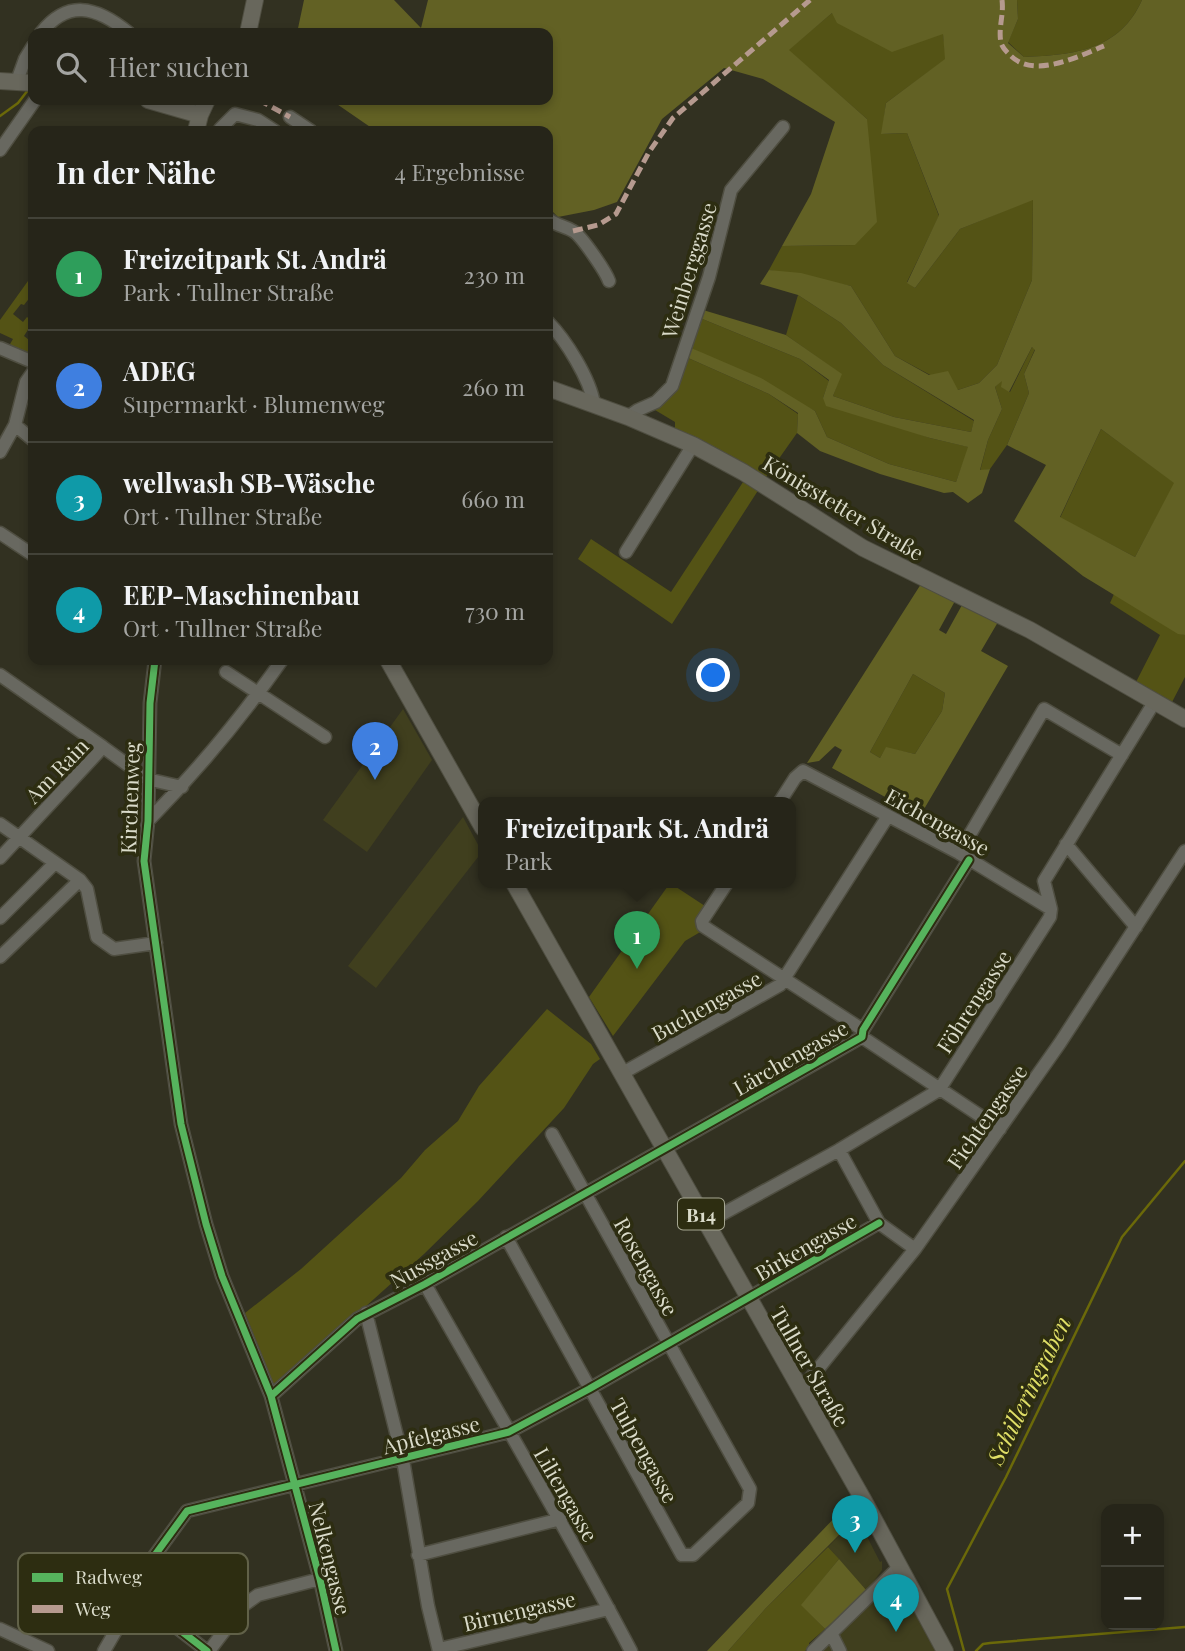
<!DOCTYPE html>
<html lang="de">
<meta charset="utf-8">
<style>
:root{--surface:#262519;--page:#2e2d22;--text:#f1f3f6;--muted:#a4a5a2;--line:#424238;--accent:#9fa08f}
body{margin:0;font-family:"Playfair Display",serif;background:var(--page);color:var(--text)}
.controls{position:absolute;right:21px;bottom:21px;display:grid;overflow:hidden;border-radius:14px;box-shadow:0 4px 10px #0003}
.controls button{width:63px;height:63px;display:grid;place-items:center;padding:0;border:0;border-bottom:2px solid var(--line);background:var(--surface);color:var(--text);font:35px sans-serif}
.you{position:absolute;left:714px;top:676px;width:24px;height:24px;margin:-18px;border:5px solid #fff;border-radius:50%;background:#1a73e8;box-shadow:0 0 0 10px #1a73e833}
.badge{display:grid;place-items:center;width:46px;height:46px;border-radius:50%;background:var(--accent);color:#fff;font-size:23px;font-weight:700}
.pin{position:absolute;translate:-50% -58px;filter:drop-shadow(0 2px 4px #0008)}
.pin::after{content:'';position:absolute;top:37px;width:24px;height:21px;background:inherit;clip-path:polygon(0 0,100% 0,50% 100%)}
.popup{position:absolute;left:478px;top:797px;width:318px;height:91px;box-sizing:border-box;display:grid;place-content:center;border-radius:14px;background:var(--surface);filter:drop-shadow(0 2px 5px #0005);font-size:23px;white-space:nowrap;color:var(--muted)}
.popup b{font-size:26px;color:var(--text)}
.popup::after{content:'';position:absolute;left:50%;top:100%;margin-left:-14px;border:14px solid transparent;border-top-color:var(--surface)}
.list{margin:0;padding:0;list-style:none}
h2{display:flex;justify-content:space-between;align-items:center;height:91px;margin:0;padding:0 28px;font-size:30px}
h2 small{font-size:23px;font-weight:400;color:var(--muted)}
.list li{display:grid;grid-template-columns:46px 1fr auto;gap:21px;align-items:center;box-sizing:border-box;height:112px;padding:0 28px;border-top:2px solid var(--line)}
.list b{display:block;font-size:26px;white-space:nowrap}
.list p{margin:0;font-size:23px;white-space:nowrap;color:var(--muted)}
.list em{font-size:23px;font-style:normal;color:var(--muted)}
.icon{flex:none;width:38px;height:38px;fill:none;stroke:currentColor;stroke-width:2;stroke-linecap:round;stroke-linejoin:round}
.map{position:relative;flex:none;width:1185px;height:1651px;overflow:hidden}
.search{position:absolute;background:var(--surface);box-shadow:0 4px 10px #0003;left:28px;top:28px;width:525px;height:77px;display:flex;align-items:center;gap:18px;box-sizing:border-box;padding:0 24px;border-radius:14px;color:var(--muted);font-size:26px}
.panel{position:absolute;background:var(--surface);box-shadow:0 4px 10px #0003;left:28px;top:126px;width:525px;height:539px;border-radius:14px}
.map>svg:first-child{display:block}
.built{fill:#403f1e}
.green{fill:#545315}
.forest{fill:#626124;fill-rule:evenodd}
.lines{fill:none;stroke-linecap:round;stroke-linejoin:round}
.stream{stroke:#6b6909;stroke-width:2.5}
.minor-casing{stroke:#4f4e41;stroke-width:15}
.major-casing{stroke:#4f4e41;stroke-width:18}
.minor{stroke:#686860;stroke-width:12}
.major{stroke:#68675c;stroke-width:16}
.quiet{stroke:#b69a8f;stroke-width:5;stroke-dasharray:10 5;stroke-linecap:butt}
.cycleway-casing{stroke:#2d2d11;stroke-width:11}
.cycleway{stroke:#56b35d;stroke-width:7}
.labels{text-anchor:middle;dominant-baseline:central;stroke-width:7;stroke-linejoin:round;paint-order:stroke}
.shield{fill:#2d2d11;stroke:#a6a792;stroke-width:2}
.shield-label{font-size:19px;font-weight:bold;fill:#dadbca}
.street-label{font-size:21px;fill:#dadbca;stroke:#2d2d11}
.water-label{font-size:23px;font-style:italic;fill:#dfde66;stroke:#2d2d11}
.key{fill:#2d2d11;stroke:#616148;stroke-width:2}
.key-label{font-size:19px;fill:#dadbca}
</style>
<div class="map">
<svg width="1185" height="1651" viewBox="0 0 1185 1651">
<rect width="100%" height="100%" fill="#323121"/>
<!-- built -->
<path class="built" d="M 403,709 L 432,760 L 367,852 L 323,820 Z
M 463,817 L 482,852 L 376,988 L 348,966 Z
M 857,1517 L 880,1562 L 882,1561 L 882,1570 L 867,1591 L 828,1547 Z
M 894,1568 L 937,1651 L 810,1651 Z"/>
<!-- green -->
<path class="green" d="M 1017,0 L 1142,0 C 1120,50 1074,55 1024,57 L 1008,42 L 1018,19 Z
M 832,13 L 943,34 L 946,59 L 886,103 L 882,134 L 907,133 L 939,216 L 907,282 L 915,288 L 960,229 L 1033,199 L 1032,280 L 997,365 L 979,383 L 958,390 L 895,356 L 851,286 L 769,270 L 782,246 L 855,245 L 867,119 L 788,50 Z
M 33,274 L 33,297 L 31,296 L 24,305 L 21,304 L 13,314 L 23,322 L 27,317 L 33,322 L 24,336 L 33,343 L 33,355 C 25,355 16,350 10,344 L 13,339 L 0,333 L 0,320 Z
M 798,295 L 841,323 L 883,365 L 974,421 L 971,432 L 894,417 L 833,396 L 841,374 L 786,335 Z
M 700,318 L 800,359 L 829,381 L 823,398 L 930,438 L 969,447 L 956,482 L 889,464 L 827,437 L 815,411 L 689,347 Z
M 1032,347 L 1035,349 L 1024,374 L 1029,393 L 1007,445 L 990,469 L 980,471 L 988,440 L 1002,409 L 995,387 L 1002,380 L 1002,387 L 1010,392 Z
M 686,357 L 769,394 L 798,414 L 797,433 L 766,477 L 675,430 L 675,422 L 655,410 L 674,388 Z
M 1101,429 L 1175,483 L 1135,557 L 1060,518 Z
M 745,479 L 759,489 L 672,624 L 578,559 L 591,539 L 671,592 Z
M 1114,594 L 1178,633 L 1185,635 L 1185,677 L 1170,706 L 1135,684 L 1160,635 L 1110,603 Z
M 913,674 L 945,693 L 942,711 L 915,754 L 886,748 L 880,758 L 870,752 Z
M 670,883 L 705,906 L 695,923 L 702,931 L 685,941 L 613,1036 L 589,997 Z
M 547,1009 L 591,1044 L 600,1059 L 593,1064 L 564,1108 L 478,1201 L 424,1254 L 275,1388 L 245,1313 L 301,1269 L 401,1178 L 425,1150 L 458,1121 L 479,1086 Z
M 828,1547 L 839,1559 L 802,1605 L 825,1629 L 809,1643 L 809,1647 L 805,1651 L 728,1651 L 765,1609 Z"/>
<!-- forest -->
<path class="forest" d="M 304,0 L 394,0 L 421,28 L 428,0 L 1017,0 L 1018,19 L 1008,43 L 1024,57 C 1074,55 1120,50 1142,0 L 1185,0 L 1185,635 L 1178,634 L 1083,576 L 1014,521 L 1046,465 L 1007,445 L 1029,393 L 1024,374 L 1035,350 L 1032,347 L 1009,392 L 1001,387 L 1002,381 L 995,387 L 1002,409 L 988,440 L 980,470 L 990,469 L 982,493 L 968,503 L 953,492 L 944,493 L 880,474 L 820,451 L 797,433 L 798,413 L 769,394 L 686,357 L 689,347 L 761,378 L 815,411 L 827,437 L 889,464 L 956,482 L 968,447 L 930,438 L 826,406 L 823,398 L 829,380 L 800,359 L 700,318 L 703,310 L 786,335 L 842,374 L 833,396 L 894,417 L 971,432 L 974,420 L 883,365 L 841,323 L 798,295 L 760,284 L 769,270 L 801,273 L 851,286 L 895,356 L 929,375 L 948,371 L 958,390 L 979,383 L 997,365 L 1032,280 L 1033,200 L 960,229 L 915,288 L 907,283 L 939,215 L 907,133 L 881,134 L 886,103 L 945,59 L 943,34 L 892,52 L 837,23 L 832,13 L 789,50 L 867,119 L 877,222 L 855,245 L 782,246 L 811,194 L 835,122 L 763,79 L 724,68 L 662,119 L 617,202 L 594,210 L 558,217 L 548,207 L 548,131 L 376,131 L 331,100 L 548,100 L 548,33 L 297,33 ZM 1101,429 L 1174,483 L 1135,557 L 1060,517 Z
M 921,584 L 955,601 L 939,630 L 946,634 L 962,605 L 998,622 L 981,651 L 1008,666 L 920,816 L 832,768 L 842,750 L 835,746 L 819,761 L 807,763 ZM 913,674 L 945,693 L 942,711 L 915,754 L 886,747 L 880,758 L 870,752 Z
M 851,1504 L 857,1517 L 765,1609 L 728,1651 L 707,1651 L 840,1512 Z
M 839,1559 L 867,1591 L 825,1629 L 801,1605 Z"/>
<g class="lines">
<!-- stream -->
<path class="stream" d="M 0,116 L 18,103 L 28,90
M 964,1651 L 947,1589 L 1006,1477 L 1122,1237 L 1185,1161
M 976,1651 L 983,1644 L 990,1643 L 1185,1627"/>
<defs>
<path id="minor" d="M 41,33 C 67,0 95,5 129,33
M 17,81 L 25,59 L 33,46
M 290,117 L 311,131
M 220,129 L 235,114 L 258,120 L 275,131
M 0,150 L 35,100
M 548,219 C 557,226 565,226 573,231 C 581,235 606,272 609,281
M 548,322 C 566,340 590,379 594,404
M 0,348 L 33,362
M 628,417 L 638,410 L 656,402 L 672,386 L 709,277 L 731,190 L 783,127
M 15,425 L 33,440
M 0,452 L 15,425 L 26,382 L 33,372
M 0,533 L 33,555
M 626,552 L 693,445
M 155,660 L 150,703 L 148,821 L 144,861 L 181,1124 L 206,1224 L 222,1276 L 271,1396 L 320,1579 L 336,1651
M 226,672 L 325,737
M 0,675 L 103,747
M 779,803 L 795,778 L 803,771 L 959,853 L 1051,909
M 148,821 C 197,771 242,717 282,660
M 0,824 L 80,880 L 87,889 L 97,937 L 114,949 L 156,943
M 1066,844 L 1136,927
M 959,853 L 1044,709 L 1122,755
M 0,858 L 103,747 L 147,779 L 182,787
M 727,883 L 702,921 L 703,926 L 863,1030
M 0,918 L 55,863
M 0,957 L 80,880
M 862,1037 L 1000,1129
M 621,1074 L 780,985 L 888,816
M 839,1150 L 879,1223 L 915,1249
M 706,1223 L 839,1150 L 939,1090 L 1050,917 L 1051,909 L 1044,881 L 1155,701
M 506,1237 L 682,1555 L 693,1555 L 748,1503 L 750,1489 L 552,1134
M 425,1284 C 494,1406 566,1527 631,1651
M 366,1313 L 403,1460 L 428,1606 L 439,1651
M 801,1390 L 915,1249 L 1060,1043 L 1185,851
M 271,1396 L 357,1319 L 425,1284 L 862,1037 L 863,1030 L 969,860
M 418,1555 L 561,1519
M 0,1629 L 48,1651
M 831,1633 L 840,1651
M 439,1649 L 609,1609
M 104,1651 L 136,1596
M 207,1651 L 136,1596 L 131,1588 L 187,1511 L 509,1432 L 589,1389 L 879,1223
M 209,1651 L 244,1605 L 258,1595 L 320,1579
M 813,1651 L 900,1566"/>
<path id="major" d="M 248,33 L 255,0
M 0,81 L 33,83
M 148,100 L 200,115
M 196,131 L 200,115 L 207,100
M 548,388 L 628,417 L 693,445 L 743,472 L 863,548 L 1030,630 L 1185,719
M 388,660 L 483,828
M 514,883 L 864,1501 L 945,1651"/>
</defs>
<!-- minor casing -->
<use href="#minor" class="minor-casing"/>
<!-- major casing -->
<use href="#major" class="major-casing"/>
<!-- minor -->
<use href="#minor" class="minor"/>
<!-- major -->
<use href="#major" class="major"/>
<!-- quiet -->
<path class="quiet" d="M 1002,0 C 1004,15 998,28 1001,43 C 1003,49 1007,52 1011,56 C 1035,79 1079,56 1104,46
M 259,100 L 290,117
M 573,231 L 598,225 L 616,214 L 649,152 L 673,118 L 810,0"/>
<defs>
<path id="cycleway" d="M 155,660 L 150,703 L 148,821 L 144,861 L 181,1124 L 206,1224 L 222,1276 L 271,1396 L 320,1579 L 336,1651
M 271,1396 L 357,1319 L 425,1284 L 862,1037 L 863,1030 L 969,860
M 207,1651 L 136,1596 L 131,1588 L 187,1511 L 509,1432 L 589,1389 L 879,1223"/>
</defs>
<!-- cycleway casing -->
<use href="#cycleway" class="cycleway-casing"/>
<!-- cycleway -->
<use href="#cycleway" class="cycleway"/>
</g>
<g class="labels">
<!-- shield labels -->
<rect class="shield" x="678" y="1198.5" width="46" height="31" rx="5"/>
<g class="shield-label">
<text x="701" y="1214">B14</text>
</g>
<!-- street labels -->
<g class="street-label">
<text transform="translate(688 270) rotate(-73)">Weinberggasse</text>
<text transform="translate(844 507) rotate(31)">Königstetter Straße</text>
<text transform="translate(56 770) rotate(-46)">Am Rain</text>
<text transform="translate(129 798) rotate(-88)">Kirchenweg</text>
<text transform="translate(938 821) rotate(29)">Eichengasse</text>
<text transform="translate(973 1001) rotate(-57)">Föhrengasse</text>
<text transform="translate(706 1005) rotate(-29)">Buchengasse</text>
<text transform="translate(790 1057) rotate(-30)">Lärchengasse</text>
<text transform="translate(986 1116) rotate(-55)">Fichtengasse</text>
<text transform="translate(805 1246) rotate(-30)">Birkengasse</text>
<text transform="translate(433 1258) rotate(-29)">Nussgasse</text>
<text transform="translate(647 1266) rotate(61)">Rosengasse</text>
<text transform="translate(811 1366) rotate(60)">Tullner Straße</text>
<text transform="translate(431 1434) rotate(-14)">Apfelgasse</text>
<text transform="translate(645 1450) rotate(61)">Tulpengasse</text>
<text transform="translate(567 1494) rotate(60)">Liliengasse</text>
<text transform="translate(331 1558) rotate(76)">Nelkengasse</text>
<text transform="translate(519 1610) rotate(-13)">Birnengasse</text>
</g>
<!-- water labels -->
<g class="water-label">
<text transform="translate(1028 1390) rotate(-64)">Schilleringraben</text>
</g>
</g>
<!-- legend -->
<rect x="18" y="1553" width="230" height="81" rx="10" class="key"/>
<rect x="32" y="1573" width="31" height="9" fill="#56b35d"/>
<rect x="32" y="1605" width="31" height="8" fill="#b69a8f"/>
<g class="key-label">
<text x="75" y="1584">Radweg</text>
<text x="75" y="1616">Weg</text>
</g>
</svg>
<div class="controls">
<button>+</button>
<button>−</button>
</div>
<div class="you"></div>
<div class="pin badge" style="left:637px;top:969px;background:#2e9e5b">1</div>
<div class="popup"><b>Freizeitpark St. Andrä</b>Park</div>
<div class="pin badge" style="left:375px;top:780px;background:#3f7fe0">2</div>
<div class="pin badge" style="left:855px;top:1553px;background:#0f9aa8">3</div>
<div class="pin badge" style="left:896px;top:1632px;background:#0f9aa8">4</div>
<div class="search"><svg class="icon" aria-label="search" viewBox="0 0 24 24"><circle cx="10" cy="10" r="6"/><path d="M15 15l6 6"/></svg>Hier suchen</div>
<section class="panel">
<h2>In der Nähe<small>4 Ergebnisse</small></h2>
<ul class="list">
<li><span class="badge" style="background:#2e9e5b">1</span><div><b>Freizeitpark St. Andrä</b><p>Park · Tullner Straße</p></div><em>230 m</em></li>
<li><span class="badge" style="background:#3f7fe0">2</span><div><b>ADEG</b><p>Supermarkt · Blumenweg</p></div><em>260 m</em></li>
<li><span class="badge" style="background:#0f9aa8">3</span><div><b>wellwash SB-Wäsche</b><p>Ort · Tullner Straße</p></div><em>660 m</em></li>
<li><span class="badge" style="background:#0f9aa8">4</span><div><b>EEP-Maschinenbau</b><p>Ort · Tullner Straße</p></div><em>730 m</em></li>
</ul>
</section>
</div>
